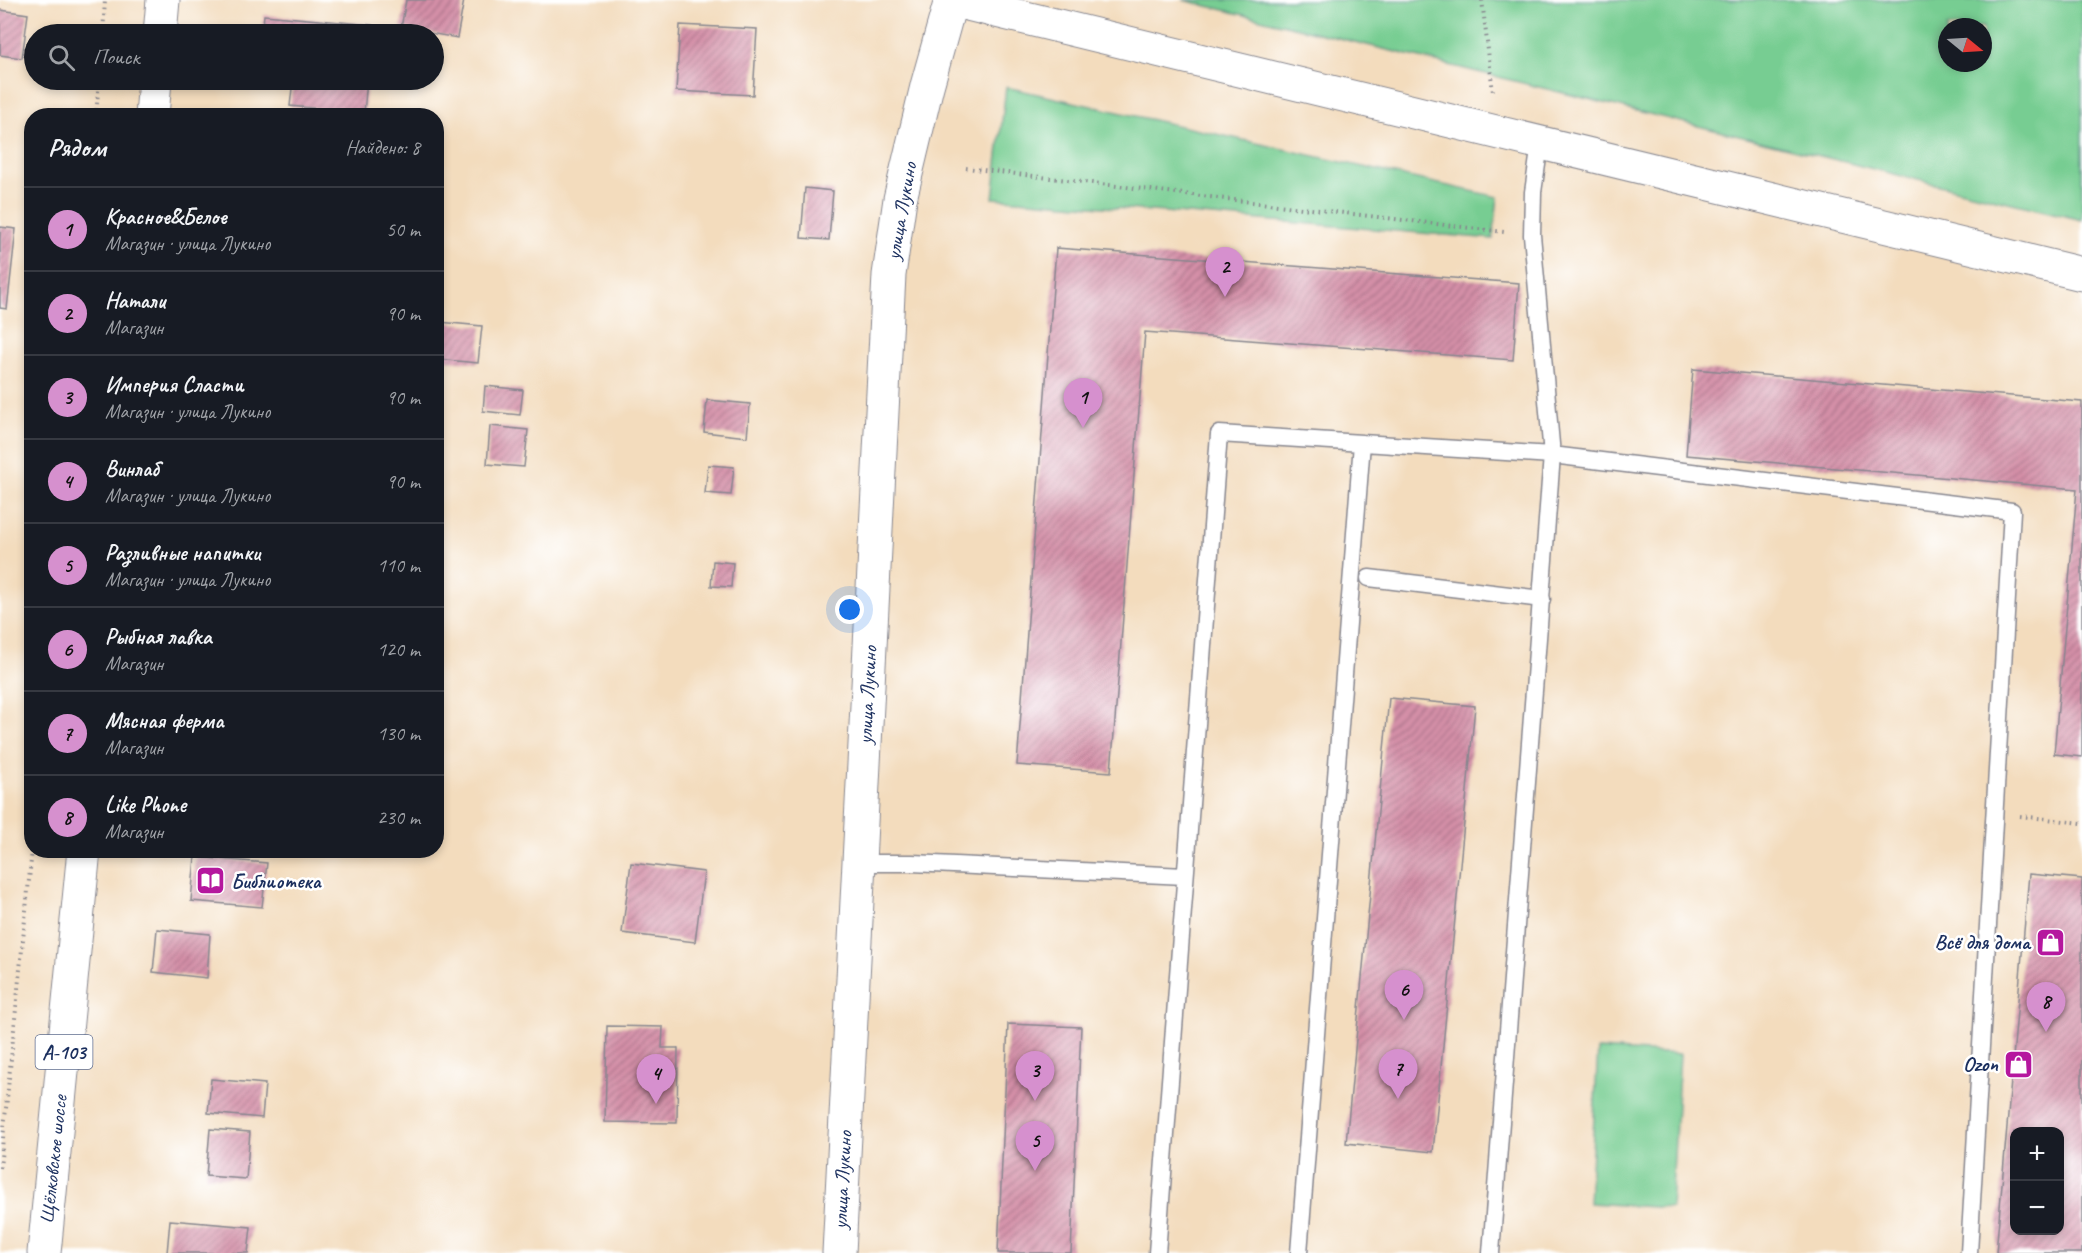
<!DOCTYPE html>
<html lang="ru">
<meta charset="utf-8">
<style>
:root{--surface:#171b24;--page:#242831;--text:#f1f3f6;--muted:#9ea1a6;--line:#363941;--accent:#d690ce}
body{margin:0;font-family:Caveat,sans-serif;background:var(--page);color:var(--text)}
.controls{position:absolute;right:18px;bottom:18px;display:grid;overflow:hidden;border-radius:12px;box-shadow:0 3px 9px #0003}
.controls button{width:54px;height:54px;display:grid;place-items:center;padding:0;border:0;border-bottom:2px solid var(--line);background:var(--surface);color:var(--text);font:30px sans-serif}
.compass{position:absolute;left:1938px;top:18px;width:54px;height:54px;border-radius:50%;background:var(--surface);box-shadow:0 3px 9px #0003;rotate:108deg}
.you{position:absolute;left:850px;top:610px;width:21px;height:21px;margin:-15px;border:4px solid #fff;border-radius:50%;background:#1a73e8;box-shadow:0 0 0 9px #1a73e833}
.badge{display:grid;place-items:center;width:39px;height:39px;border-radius:50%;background:var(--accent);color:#111;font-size:20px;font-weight:700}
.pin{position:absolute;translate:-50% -50px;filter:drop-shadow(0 2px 3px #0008)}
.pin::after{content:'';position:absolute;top:32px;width:21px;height:18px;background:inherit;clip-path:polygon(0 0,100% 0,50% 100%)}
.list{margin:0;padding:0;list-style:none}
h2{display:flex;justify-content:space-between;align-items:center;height:78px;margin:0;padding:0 24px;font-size:26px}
h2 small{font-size:20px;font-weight:400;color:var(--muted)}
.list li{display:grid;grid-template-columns:39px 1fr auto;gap:18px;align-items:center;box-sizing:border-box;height:84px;padding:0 24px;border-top:2px solid var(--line)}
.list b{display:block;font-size:22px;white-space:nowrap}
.list p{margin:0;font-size:20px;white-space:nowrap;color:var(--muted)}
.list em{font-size:20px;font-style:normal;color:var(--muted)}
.icon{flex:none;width:33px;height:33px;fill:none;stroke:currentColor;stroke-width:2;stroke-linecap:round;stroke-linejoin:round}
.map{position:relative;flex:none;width:2082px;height:1253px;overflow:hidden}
.search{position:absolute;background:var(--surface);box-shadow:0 3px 9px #0003;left:24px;top:24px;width:420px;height:66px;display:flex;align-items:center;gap:15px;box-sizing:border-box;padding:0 21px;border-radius:33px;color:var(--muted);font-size:22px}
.panel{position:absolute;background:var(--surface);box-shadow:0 3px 9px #0003;left:24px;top:108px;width:420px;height:750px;border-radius:24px}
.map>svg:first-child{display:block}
.green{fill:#77cd92;stroke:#497e78;stroke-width:1.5;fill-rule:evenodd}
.building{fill:url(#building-hatch);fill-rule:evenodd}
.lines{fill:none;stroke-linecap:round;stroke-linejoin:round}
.lane-casing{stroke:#87868e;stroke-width:19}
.street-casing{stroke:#87868e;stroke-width:35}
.primary-casing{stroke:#87868e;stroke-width:35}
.path{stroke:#87868e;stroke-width:4;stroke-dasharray:1.5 4.5;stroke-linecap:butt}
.lane{stroke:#fff;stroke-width:16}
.street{stroke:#fff;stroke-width:33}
.primary{stroke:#fff;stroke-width:33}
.labels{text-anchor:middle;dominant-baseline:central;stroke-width:5;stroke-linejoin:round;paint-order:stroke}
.shield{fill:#fff;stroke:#5f6d8e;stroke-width:1.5}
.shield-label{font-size:20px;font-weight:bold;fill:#1b2f5e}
.street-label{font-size:21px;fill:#1b2f5e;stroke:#fff}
.poi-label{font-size:21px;font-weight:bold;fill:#1b2f5e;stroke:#fff;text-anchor:end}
</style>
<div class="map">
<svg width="2082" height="1253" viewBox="0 0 2082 1253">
<defs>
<pattern id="building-hatch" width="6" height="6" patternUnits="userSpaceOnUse" patternTransform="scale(1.5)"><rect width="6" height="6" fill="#d48fa7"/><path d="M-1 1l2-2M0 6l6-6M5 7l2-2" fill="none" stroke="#ab758b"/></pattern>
</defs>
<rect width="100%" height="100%" fill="#fff"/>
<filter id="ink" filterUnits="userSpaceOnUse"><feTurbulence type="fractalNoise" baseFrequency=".0167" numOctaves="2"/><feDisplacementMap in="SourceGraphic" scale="12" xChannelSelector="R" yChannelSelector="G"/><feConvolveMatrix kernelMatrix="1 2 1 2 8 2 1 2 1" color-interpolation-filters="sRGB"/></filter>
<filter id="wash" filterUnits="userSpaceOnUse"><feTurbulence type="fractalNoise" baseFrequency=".008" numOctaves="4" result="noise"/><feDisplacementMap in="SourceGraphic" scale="24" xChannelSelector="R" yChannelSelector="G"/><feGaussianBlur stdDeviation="1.35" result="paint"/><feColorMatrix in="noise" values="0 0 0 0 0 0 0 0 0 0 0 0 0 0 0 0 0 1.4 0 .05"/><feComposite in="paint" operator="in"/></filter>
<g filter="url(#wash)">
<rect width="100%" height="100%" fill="#f3dcbd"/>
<!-- green -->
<path class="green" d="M 1183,0 L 2082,0 L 2082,220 ZM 1947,27 L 1983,27 L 1983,63 L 1947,63 Z
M 1006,87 L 1498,197 L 1493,239 L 993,198 Z
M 1598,1049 L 1680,1054 L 1671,1208 L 1589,1203 Z"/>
<g id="blocks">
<!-- building -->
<path class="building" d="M 406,0 L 464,0 L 457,38 L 401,28 Z
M 0,10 L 28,14 L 22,58 L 0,55 Z
M 264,15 L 372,25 L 371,34 L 262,34 Z
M 680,25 L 757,29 L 753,95 L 676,91 Z
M 293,80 L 367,80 L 364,113 L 290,106 Z
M 805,188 L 833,191 L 829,240 L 801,238 Z
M 0,227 L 16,229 L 7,309 L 0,308 Z
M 1056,248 L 1519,283 L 1513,360 L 1145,332 L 1111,772 L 1017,765 Z
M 439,322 L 482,326 L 478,363 L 436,359 Z
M 1693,369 L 2082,402 L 2082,757 L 2054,754 L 2077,489 L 1686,455 Z
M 485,386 L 523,390 L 520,415 L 483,411 Z
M 707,400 L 750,404 L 747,437 L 704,432 Z
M 490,426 L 528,430 L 524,467 L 487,464 Z
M 708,465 L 734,467 L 731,495 L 705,493 Z
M 713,561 L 733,563 L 731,587 L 711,586 Z
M 1389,698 L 1475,706 L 1433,1152 L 1346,1143 Z
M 195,857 L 267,863 L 262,907 L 191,901 Z
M 631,863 L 704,872 L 695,942 L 622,933 Z
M 2029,874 L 2082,879 L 2082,1253 L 1996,1253 ZM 2014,1132 L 2060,1132 L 2060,1230 L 2014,1230 Z
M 157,929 L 210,934 L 207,978 L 153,972 Z
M 1008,1024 L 1081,1027 L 1071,1253 L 998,1253 Z
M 607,1026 L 663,1027 L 662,1048 L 678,1048 L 677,1123 L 605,1122 Z
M 211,1079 L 265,1084 L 262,1118 L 208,1113 Z
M 210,1129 L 250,1132 L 246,1179 L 206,1176 Z
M 170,1220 L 251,1227 L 248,1253 L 167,1253 Z"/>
</g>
</g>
<g filter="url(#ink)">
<use href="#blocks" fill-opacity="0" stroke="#87868e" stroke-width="1.5"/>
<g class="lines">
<defs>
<path id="lane" d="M 1369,578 L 1542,599
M 859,863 L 912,863 L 1185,876
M 1157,1253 L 1219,434 L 1552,455 L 2012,511 L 1969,1253
M 1299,1253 L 1362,443
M 1491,1253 L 1552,455 L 1532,235 L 1533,192 L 1540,144"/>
<path id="street" d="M 951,0 L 2082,274
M 839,1253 L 889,275 L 900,199 L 927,86 L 951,0"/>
<path id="primary" d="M 160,34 L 163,0
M 152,116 L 155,80
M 44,1253 L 84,850"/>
</defs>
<!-- lane casing -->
<use href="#lane" class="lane-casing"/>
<!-- street casing -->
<use href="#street" class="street-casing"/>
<!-- primary casing -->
<use href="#primary" class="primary-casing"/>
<!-- path -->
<path class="path" d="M 1482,0 L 1493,92
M 103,34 L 105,0
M 96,116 L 99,80
M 966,168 L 1504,232
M 2020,816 L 2082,823
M 0,1168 L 32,850"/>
<!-- lane -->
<use href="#lane" class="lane"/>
<!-- street -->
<use href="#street" class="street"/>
<!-- primary -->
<use href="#primary" class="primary"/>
</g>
</g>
<!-- icons -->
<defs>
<symbol id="library-square" viewBox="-11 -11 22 22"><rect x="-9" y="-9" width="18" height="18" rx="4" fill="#b5179e" stroke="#fff"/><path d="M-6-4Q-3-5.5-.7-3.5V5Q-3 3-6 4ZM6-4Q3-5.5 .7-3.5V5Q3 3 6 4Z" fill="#fff"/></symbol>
<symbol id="shop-square" viewBox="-11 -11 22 22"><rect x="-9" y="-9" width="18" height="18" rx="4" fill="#b5179e" stroke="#fff"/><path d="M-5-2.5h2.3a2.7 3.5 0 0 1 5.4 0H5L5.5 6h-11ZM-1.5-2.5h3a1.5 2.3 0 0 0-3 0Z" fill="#fff"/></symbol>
</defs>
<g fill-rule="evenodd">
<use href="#library-square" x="194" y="864" width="33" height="33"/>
<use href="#shop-square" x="2034" y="926" width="33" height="33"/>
<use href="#shop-square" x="2002" y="1048" width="33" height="33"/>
</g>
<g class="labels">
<!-- shield labels -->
<rect class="shield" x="35.5" y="1035" width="57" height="34" rx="4.5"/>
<g class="shield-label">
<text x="64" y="1052">А-103</text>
</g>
<!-- street labels -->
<g class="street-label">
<text transform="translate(901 211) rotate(-80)">улица Лукино</text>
<text transform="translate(867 695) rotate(-87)">улица Лукино</text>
<text transform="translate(53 1159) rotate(-84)">Щёлковское шоссе</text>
<text transform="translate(842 1180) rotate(-87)">улица Лукино</text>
</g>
<!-- poi labels -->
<g class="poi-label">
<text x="231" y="881" text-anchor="start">Библиотека</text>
<text x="2030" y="942">Всё для дома</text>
<text x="1998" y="1064">Ozon</text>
</g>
</g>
</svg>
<div class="controls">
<button>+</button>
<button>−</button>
</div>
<svg class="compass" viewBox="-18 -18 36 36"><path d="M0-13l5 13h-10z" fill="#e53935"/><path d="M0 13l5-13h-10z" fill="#9ea1a6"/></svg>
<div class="you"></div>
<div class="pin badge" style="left:1083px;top:428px">1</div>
<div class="pin badge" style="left:1225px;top:297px">2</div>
<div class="pin badge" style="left:1035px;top:1101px">3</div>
<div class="pin badge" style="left:656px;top:1104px">4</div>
<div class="pin badge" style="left:1035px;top:1171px">5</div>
<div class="pin badge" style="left:1404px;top:1020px">6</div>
<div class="pin badge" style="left:1398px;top:1099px">7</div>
<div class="pin badge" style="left:2046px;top:1032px">8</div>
<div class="search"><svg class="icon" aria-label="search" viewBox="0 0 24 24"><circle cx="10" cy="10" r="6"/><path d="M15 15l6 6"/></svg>Поиск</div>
<section class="panel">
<h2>Рядом<small>Найдено: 8</small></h2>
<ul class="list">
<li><span class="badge">1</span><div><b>Красное&amp;Белое</b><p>Магазин · улица Лукино</p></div><em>50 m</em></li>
<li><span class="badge">2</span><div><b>Натали</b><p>Магазин</p></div><em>90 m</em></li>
<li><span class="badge">3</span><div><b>Империя Сласти</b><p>Магазин · улица Лукино</p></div><em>90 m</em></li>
<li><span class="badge">4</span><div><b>Винлаб</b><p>Магазин · улица Лукино</p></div><em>90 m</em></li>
<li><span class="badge">5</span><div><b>Разливные напитки</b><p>Магазин · улица Лукино</p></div><em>110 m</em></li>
<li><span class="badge">6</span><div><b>Рыбная лавка</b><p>Магазин</p></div><em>120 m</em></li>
<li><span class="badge">7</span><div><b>Мясная ферма</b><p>Магазин</p></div><em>130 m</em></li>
<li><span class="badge">8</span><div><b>Like Phone</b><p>Магазин</p></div><em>230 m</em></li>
</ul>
</section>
</div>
